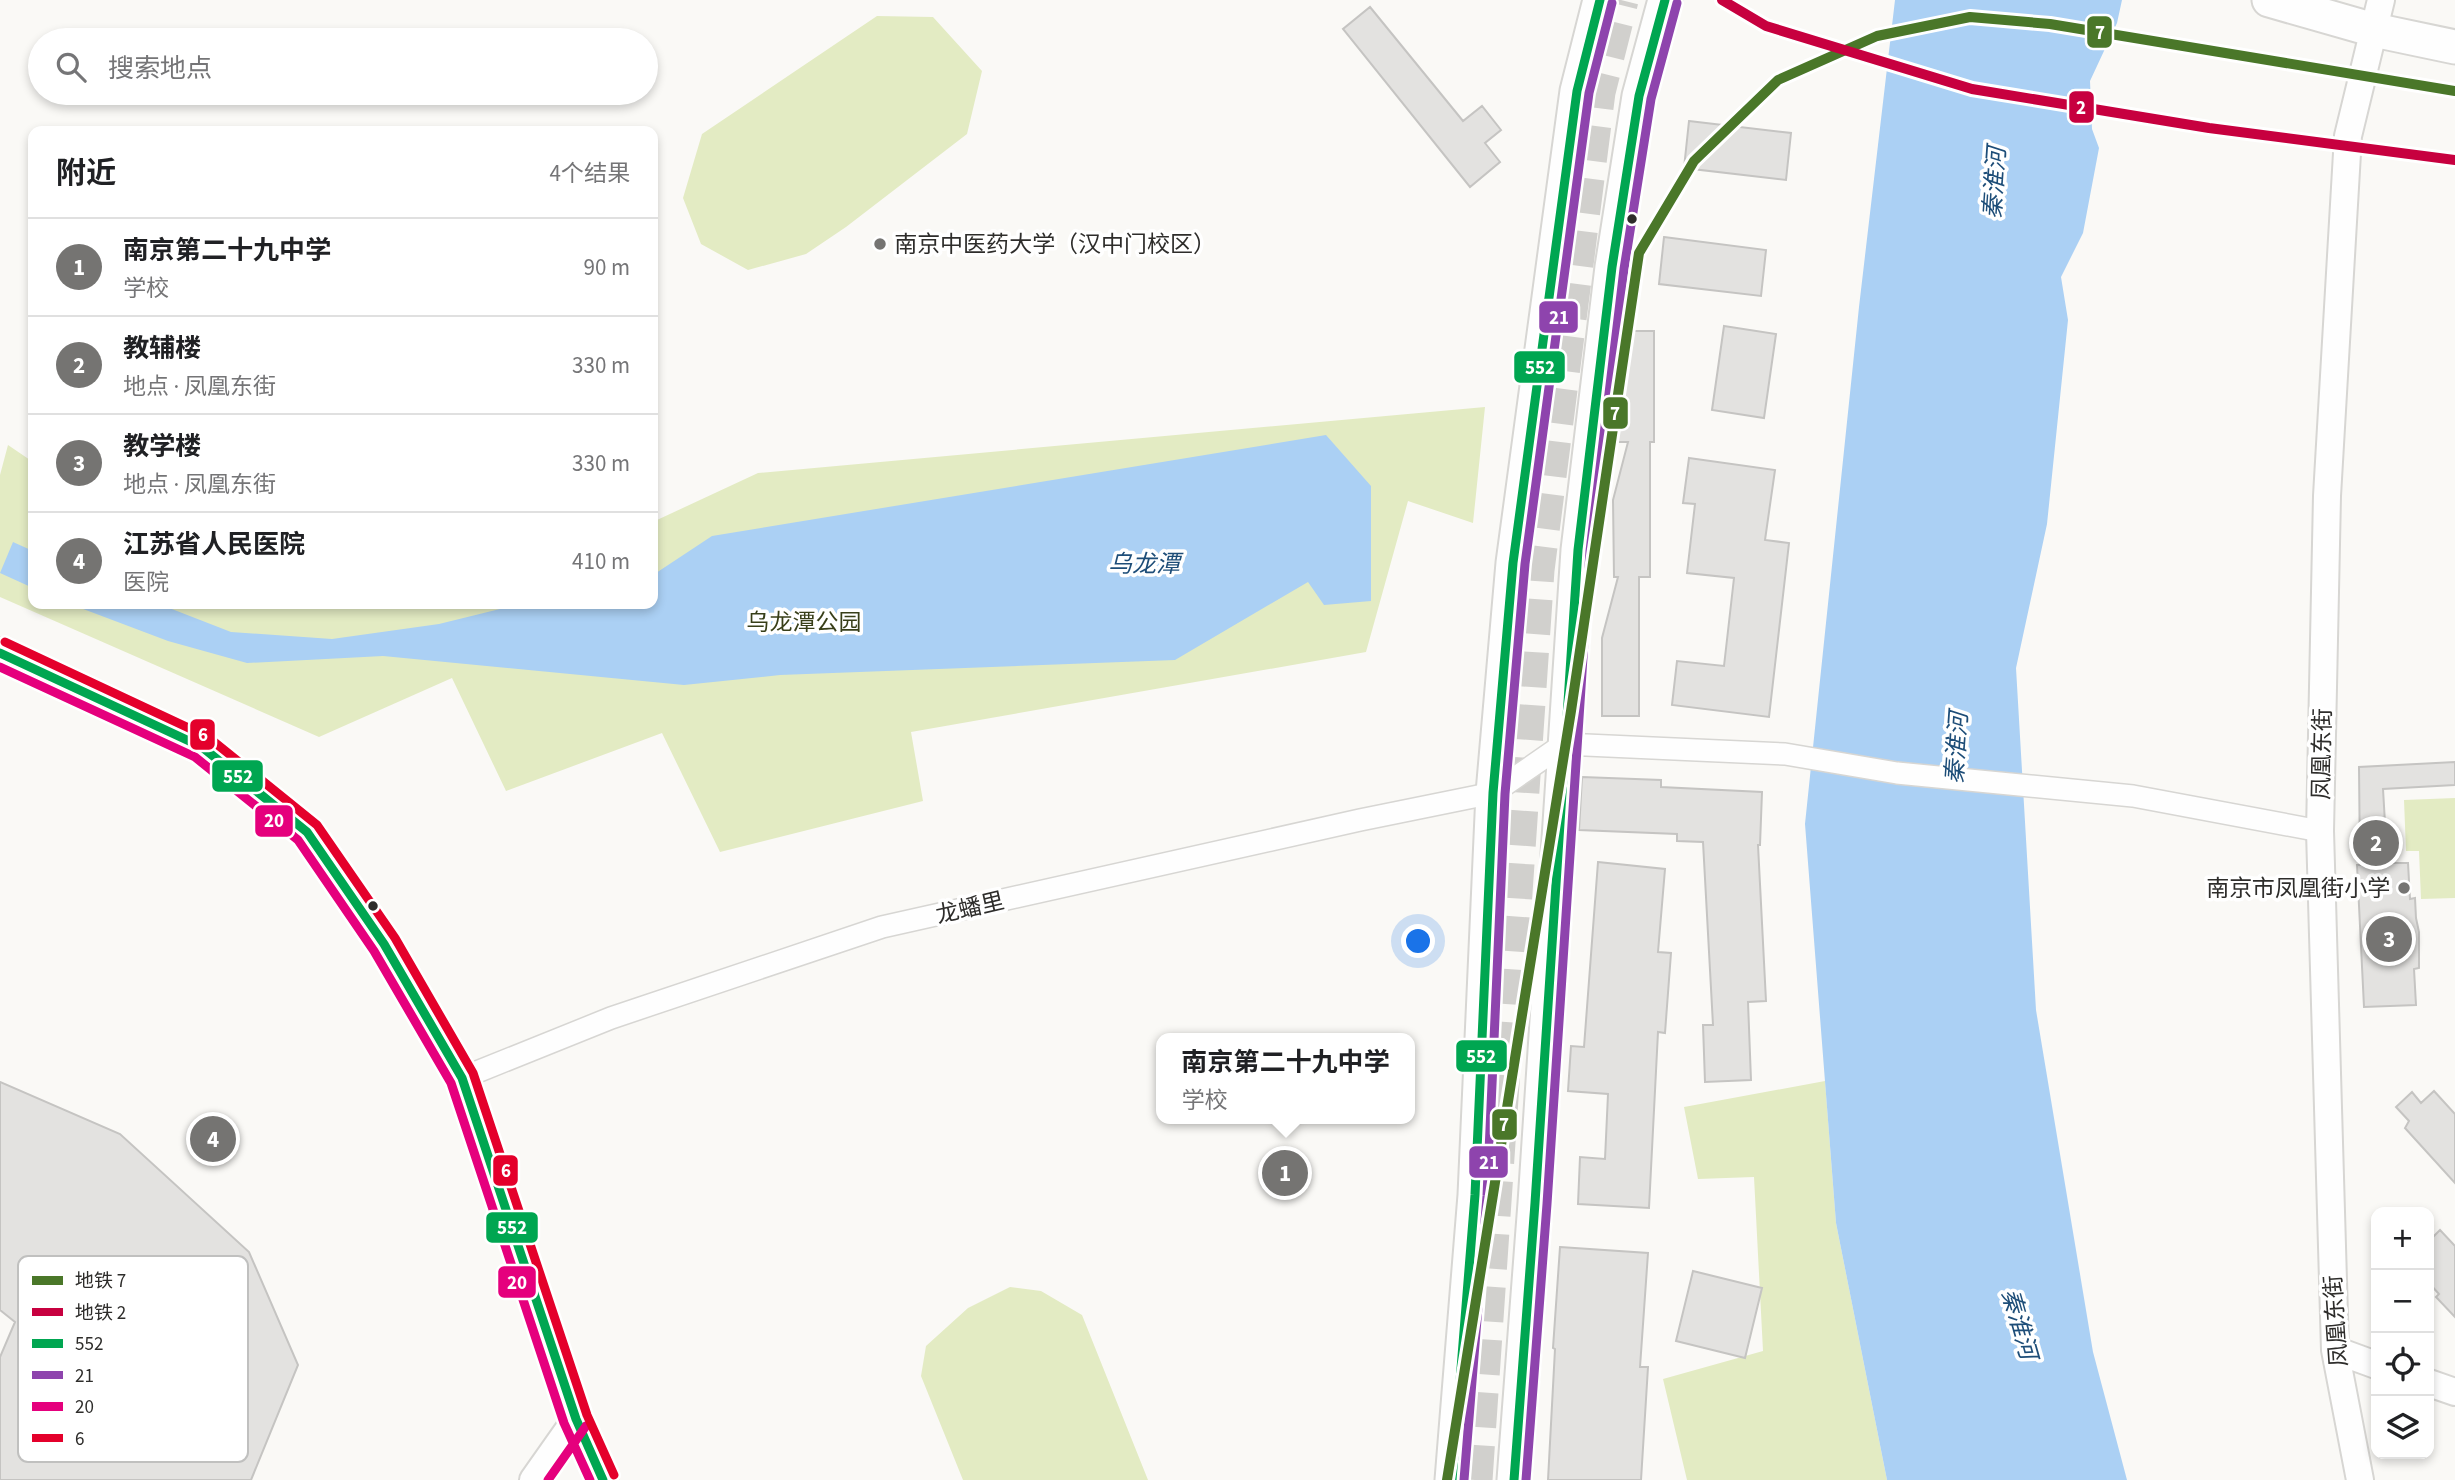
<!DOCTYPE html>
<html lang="zh">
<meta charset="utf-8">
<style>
:root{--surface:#fff;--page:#f2f2f2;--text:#202124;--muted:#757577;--line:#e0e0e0;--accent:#757472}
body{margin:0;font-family:"Source Sans 3","Noto Sans SC",sans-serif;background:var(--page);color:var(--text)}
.controls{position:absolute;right:21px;bottom:21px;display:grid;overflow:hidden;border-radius:14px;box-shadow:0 4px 10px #0003}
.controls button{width:63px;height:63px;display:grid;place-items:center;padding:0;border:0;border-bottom:2px solid var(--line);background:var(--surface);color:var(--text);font:35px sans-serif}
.you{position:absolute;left:1419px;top:942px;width:24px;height:24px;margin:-18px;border:5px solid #fff;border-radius:50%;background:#1a73e8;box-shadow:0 0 0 10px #1a73e833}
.badge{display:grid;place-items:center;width:46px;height:46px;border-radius:50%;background:var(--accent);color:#fff;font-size:23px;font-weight:700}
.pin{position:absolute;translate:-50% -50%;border:4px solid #fff;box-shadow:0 2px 7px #0006}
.popup{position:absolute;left:1156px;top:1033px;width:259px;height:91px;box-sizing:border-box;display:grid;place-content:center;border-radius:14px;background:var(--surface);filter:drop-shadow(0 2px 5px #0005);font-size:23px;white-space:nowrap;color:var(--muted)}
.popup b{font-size:26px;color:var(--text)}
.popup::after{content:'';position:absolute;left:50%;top:100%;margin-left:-14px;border:14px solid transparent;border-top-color:var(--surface)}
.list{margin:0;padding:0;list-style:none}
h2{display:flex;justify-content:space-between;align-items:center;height:91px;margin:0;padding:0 28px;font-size:30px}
h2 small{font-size:23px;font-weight:400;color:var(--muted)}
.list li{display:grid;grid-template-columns:46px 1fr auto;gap:21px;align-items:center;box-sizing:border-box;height:98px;padding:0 28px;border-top:2px solid var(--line)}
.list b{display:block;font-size:26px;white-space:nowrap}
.list p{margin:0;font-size:23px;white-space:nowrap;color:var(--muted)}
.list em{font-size:23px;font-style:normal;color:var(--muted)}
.icon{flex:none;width:38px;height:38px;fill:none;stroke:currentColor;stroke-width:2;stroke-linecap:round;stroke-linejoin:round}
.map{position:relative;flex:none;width:2455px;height:1480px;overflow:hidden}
.search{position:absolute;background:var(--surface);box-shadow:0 4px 10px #0003;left:28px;top:28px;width:630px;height:77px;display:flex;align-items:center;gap:18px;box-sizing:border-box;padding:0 24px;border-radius:38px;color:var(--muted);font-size:26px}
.panel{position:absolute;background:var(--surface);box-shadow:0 4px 10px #0003;left:28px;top:126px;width:630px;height:483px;border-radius:14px}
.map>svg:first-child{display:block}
.green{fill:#e3ebc3}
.water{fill:#abd0f4}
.building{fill:#e3e2e0;stroke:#c5c4c2;stroke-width:2}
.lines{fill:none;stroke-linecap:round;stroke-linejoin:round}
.trunk-tunnel{stroke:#d1d0cd;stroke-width:35;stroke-dasharray:35 18;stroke-linecap:butt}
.minor-casing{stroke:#d7d6d3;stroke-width:24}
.tertiary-casing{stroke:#d7d6d3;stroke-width:30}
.secondary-casing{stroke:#d7d6d3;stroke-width:33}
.primary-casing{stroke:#d7d6d3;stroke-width:37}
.minor{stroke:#fefefe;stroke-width:21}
.tertiary{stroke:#fefefe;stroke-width:26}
.secondary{stroke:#fefefe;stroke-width:30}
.primary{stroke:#fefefe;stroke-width:33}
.bus-1-casing{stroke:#fff;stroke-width:14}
.bus-2-casing{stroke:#fff;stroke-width:14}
.bus-3-casing{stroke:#fff;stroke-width:14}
.bus-4-casing{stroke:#fff;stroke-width:14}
.bus-1{stroke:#00a651;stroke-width:9}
.bus-2{stroke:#8e44ad;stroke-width:9}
.bus-3{stroke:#e5007d;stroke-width:9}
.bus-4{stroke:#e4002b;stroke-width:9}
.metro-1-casing{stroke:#fff;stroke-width:16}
.metro-2-casing{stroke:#fff;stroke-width:16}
.metro-1{stroke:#4a7729;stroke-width:10}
.metro-2{stroke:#c7003f;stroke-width:10}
.bus-dot{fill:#2e2d2b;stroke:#fff;stroke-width:2.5}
.poi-dot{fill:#757472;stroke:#fff;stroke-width:2.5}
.labels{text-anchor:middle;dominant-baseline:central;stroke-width:7;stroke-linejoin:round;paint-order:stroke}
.poi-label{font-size:23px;fill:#2e2d2b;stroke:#fff;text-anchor:start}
.park-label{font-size:23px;fill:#383f19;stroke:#fff}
.street-label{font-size:23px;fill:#2e2d2b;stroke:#fff}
.water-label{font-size:24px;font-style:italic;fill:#1d4d78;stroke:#fff}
.key{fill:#fff;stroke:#c0c0bf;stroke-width:2}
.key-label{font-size:19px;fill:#2e2d2b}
.line-badge{stroke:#fff;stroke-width:2.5}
.badge-label{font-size:19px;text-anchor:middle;font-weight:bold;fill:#fff}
</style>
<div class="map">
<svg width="2455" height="1480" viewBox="0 0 2455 1480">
<rect width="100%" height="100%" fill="#faf9f6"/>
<!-- green -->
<path class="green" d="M 877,16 L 933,17 L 982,71 L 967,134 L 846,227 L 806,254 L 748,270 L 701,244 L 683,198 L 702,134 Z
M 1485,407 L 1473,523 L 1408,501 L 1366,652 L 911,732 L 923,801 L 720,852 L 662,733 L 506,791 L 452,678 L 319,737 L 0,597 L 0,475 L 8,445 L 33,462 L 33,604 L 653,604 L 653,514 L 657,520 L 758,473 Z
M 2455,798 L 2455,898 L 2421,899 L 2419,851 L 2406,851 L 2404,800 Z
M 1825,1081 L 1836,1223 L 1887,1480 L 1687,1480 L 1663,1379 L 1763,1351 L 1754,1177 L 1698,1179 L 1684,1107 Z
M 1010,1287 L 1041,1291 L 1082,1315 L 1148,1480 L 963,1480 L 921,1376 L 926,1346 L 968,1308 Z"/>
<!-- water -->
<path class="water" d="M 1895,0 L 2122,0 L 2117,23 L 2090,81 L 2092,129 L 2099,148 L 2083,233 L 2061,277 L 2068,320 L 2047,524 L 2016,668 L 2036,1010 L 2093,1352 L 2127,1480 L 1887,1480 L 1836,1223 L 1805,824 L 1859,307 Z
M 1326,435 L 1371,486 L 1371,601 L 1324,605 L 1308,582 L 1175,660 L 780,675 L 684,685 L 383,656 L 247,663 L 168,641 L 70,604 L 159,604 L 231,632 L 332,639 L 439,624 L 520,604 L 653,604 L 653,575 L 712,536 Z
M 13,542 L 33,551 L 33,588 L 0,573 Z"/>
<!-- building -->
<path class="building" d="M 1370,7 L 1463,121 L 1482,106 L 1501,130 L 1485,143 L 1500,162 L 1470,187 L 1343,29 Z
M 1689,121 L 1791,133 L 1786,180 L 1684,168 Z
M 1664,237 L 1766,250 L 1761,296 L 1659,284 Z
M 1724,326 L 1776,334 L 1764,418 L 1712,410 Z
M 1626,331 L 1654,331 L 1654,442 L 1650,442 L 1650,577 L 1639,577 L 1639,716 L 1602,716 L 1602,638 L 1618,577 L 1614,577 L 1613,500 L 1628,442 L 1618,442 L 1617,383 Z
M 1689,458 L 1775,470 L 1765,540 L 1789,543 L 1769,717 L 1672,705 L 1677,661 L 1724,666 L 1734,578 L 1687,573 L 1695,504 L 1683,503 Z
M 2455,762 L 2455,785 L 2383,789 L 2385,823 L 2392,823 L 2394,863 L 2408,863 L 2410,899 L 2415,898 L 2416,918 L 2419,932 L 2419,968 L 2414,969 L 2416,1005 L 2364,1007 L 2357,865 L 2360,865 L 2359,767 Z
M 1582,777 L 1661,780 L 1661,787 L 1762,792 L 1760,845 L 1758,845 L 1766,1001 L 1748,1002 L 1751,1080 L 1705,1082 L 1703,1025 L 1713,1025 L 1703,842 L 1677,841 L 1677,834 L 1579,830 Z
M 1598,862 L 1665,869 L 1658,952 L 1671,953 L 1665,1033 L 1658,1032 L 1649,1208 L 1578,1204 L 1580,1157 L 1605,1159 L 1608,1094 L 1568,1091 L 1571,1046 L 1584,1047 Z
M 0,1082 L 120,1134 L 249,1252 L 298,1365 L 251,1480 L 0,1480 L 0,1357 L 15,1322 L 0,1310 Z
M 2434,1091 L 2455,1114 L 2455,1183 L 2405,1128 L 2409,1121 L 2396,1107 L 2412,1092 L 2421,1103 Z
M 2440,1230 L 2455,1246 L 2455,1317 L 2436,1297 L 2439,1294 L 2429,1283 L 2429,1241 Z
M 1560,1247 L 1648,1253 L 1640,1367 L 1648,1367 L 1641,1480 L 1548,1480 L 1555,1349 L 1553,1348 Z
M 1693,1271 L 1762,1288 L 1745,1358 L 1676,1341 Z"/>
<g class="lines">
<!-- trunk-tunnel -->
<path class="trunk-tunnel" d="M 1475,1480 L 1537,570 L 1598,92 L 1621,0"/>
<defs>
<path id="minor" d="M 462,1078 L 611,1018 L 882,927 L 1360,820 L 1493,793 L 1564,744 L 1785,754 L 1897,773 L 2133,796 L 2320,831"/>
<path id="tertiary" d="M 2335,1350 L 2376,1365
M 2429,1383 L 2455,1392
M 533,1480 L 576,1419
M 2360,1480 L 2335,1350 L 2320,831 L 2327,496 L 2348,136 L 2381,0"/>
<path id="secondary" d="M 0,653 L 202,747 L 307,832 L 384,944 L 462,1078 L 576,1419 L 603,1480"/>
<path id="primary" d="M 2269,0 L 2374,30 L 2455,47
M 1452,1480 L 1475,1195 L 1493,793 L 1513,563 L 1577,91 L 1600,0
M 1514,1480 L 1535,1203 L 1578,550 L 1612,267 L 1639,96 L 1665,0"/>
</defs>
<!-- minor casing -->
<use href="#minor" class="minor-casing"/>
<!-- tertiary casing -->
<use href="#tertiary" class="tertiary-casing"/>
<!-- secondary casing -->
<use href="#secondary" class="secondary-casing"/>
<!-- primary casing -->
<use href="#primary" class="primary-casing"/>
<!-- minor -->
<use href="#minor" class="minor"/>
<!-- tertiary -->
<use href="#tertiary" class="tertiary"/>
<!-- secondary -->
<use href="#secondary" class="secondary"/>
<!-- primary -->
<use href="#primary" class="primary"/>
<defs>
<path id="bus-1" d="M 0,653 L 202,747 L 307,832 L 384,944 L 462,1078 L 576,1419 L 603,1480
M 1452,1480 L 1475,1195 L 1493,793 L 1513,563 L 1577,91 L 1600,0
M 1514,1480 L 1535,1203 L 1578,550 L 1612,267 L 1639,96 L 1665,0"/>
<path id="bus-2" d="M 1464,1480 L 1487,1196 L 1505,794 L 1525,564 L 1589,93 L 1612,3
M 1526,1480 L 1547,1204 L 1590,551 L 1624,269 L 1651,99 L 1677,3"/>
<path id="bus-3" d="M 0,667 L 195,757 L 298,840 L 374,951 L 451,1083 L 564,1423 L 590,1480
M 548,1480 L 586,1426"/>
<path id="bus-4" d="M 5,642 L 208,737 L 317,825 L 395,938 L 473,1073 L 587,1415 L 614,1475"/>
</defs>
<!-- bus-1 casing -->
<use href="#bus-1" class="bus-1-casing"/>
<!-- bus-2 casing -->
<use href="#bus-2" class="bus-2-casing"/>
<!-- bus-3 casing -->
<use href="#bus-3" class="bus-3-casing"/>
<!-- bus-4 casing -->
<use href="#bus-4" class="bus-4-casing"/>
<!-- bus-1 -->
<use href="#bus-1" class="bus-1"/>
<!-- bus-2 -->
<use href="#bus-2" class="bus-2"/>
<!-- bus-3 -->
<use href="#bus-3" class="bus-3"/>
<!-- bus-4 -->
<use href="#bus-4" class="bus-4"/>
<defs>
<path id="metro-1" d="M 1447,1480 L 1571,711 L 1639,253 L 1694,161 L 1778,80 L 1877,36 L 1970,17 L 2050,24 L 2455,91"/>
<path id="metro-2" d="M 1722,0 L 1766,26 L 1972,89 L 2209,128 L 2455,160"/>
</defs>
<!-- metro-1 casing -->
<use href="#metro-1" class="metro-1-casing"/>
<!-- metro-2 casing -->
<use href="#metro-2" class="metro-2-casing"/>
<!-- metro-1 -->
<use href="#metro-1" class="metro-1"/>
<!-- metro-2 -->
<use href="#metro-2" class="metro-2"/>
</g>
<!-- markers -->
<g class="bus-dot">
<circle cx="1632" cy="219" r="6"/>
<circle cx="373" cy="906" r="6"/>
</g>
<g class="poi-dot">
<circle cx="880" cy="244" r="7"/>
<circle cx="2404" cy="888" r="7"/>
</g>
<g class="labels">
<!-- poi labels -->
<g class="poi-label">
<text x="894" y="244">南京中医药大学（汉中门校区）</text>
<text x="2390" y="888" text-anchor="end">南京市凤凰街小学</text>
</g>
<!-- park labels -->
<g class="park-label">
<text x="804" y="622">乌龙潭公园</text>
</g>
<!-- street labels -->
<g class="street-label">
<text transform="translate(2322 754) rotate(-89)">凤凰东街</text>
<text transform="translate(970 908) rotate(-13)">龙蟠里</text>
<text transform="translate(2336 1321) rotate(-94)">凤凰东街</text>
</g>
<!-- water labels -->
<g class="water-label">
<text transform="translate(1995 183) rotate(-86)">秦淮河</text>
<text x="1144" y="564">乌龙潭</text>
<text transform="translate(1957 748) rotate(-86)">秦淮河</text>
<text transform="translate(2019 1324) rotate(74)">秦淮河</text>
</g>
</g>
<!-- legend -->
<rect x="18" y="1256" width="230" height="206" rx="10" class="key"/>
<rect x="32" y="1276" width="31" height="9" fill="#4a7729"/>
<rect x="32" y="1308" width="31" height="8" fill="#c7003f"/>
<rect x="32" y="1339" width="31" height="9" fill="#00a651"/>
<rect x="32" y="1371" width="31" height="8" fill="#8e44ad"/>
<rect x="32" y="1402" width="31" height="9" fill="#e5007d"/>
<rect x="32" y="1434" width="31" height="8" fill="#e4002b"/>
<g class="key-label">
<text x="75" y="1287">地铁 7</text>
<text x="75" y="1319">地铁 2</text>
<text x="75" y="1350">552</text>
<text x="75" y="1382">21</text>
<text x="75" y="1413">20</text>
<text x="75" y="1445">6</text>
</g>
<g class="line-badge">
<rect x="2086" y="15" width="27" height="34" rx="7" fill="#4a7729"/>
<rect x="2068" y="90" width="27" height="34" rx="7" fill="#c7003f"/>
<rect x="1538" y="300" width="41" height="34" rx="7" fill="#8e44ad"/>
<rect x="1513" y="350" width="53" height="34" rx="7" fill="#00a651"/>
<rect x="1602" y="396" width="27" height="34" rx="7" fill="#4a7729"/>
<rect x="189" y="718" width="27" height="33" rx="7" fill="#e4002b"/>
<rect x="211" y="759" width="53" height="34" rx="7" fill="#00a651"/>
<rect x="254" y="804" width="40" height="34" rx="7" fill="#e5007d"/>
<rect x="1455" y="1039" width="53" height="34" rx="7" fill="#00a651"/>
<rect x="1491" y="1108" width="27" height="33" rx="7" fill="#4a7729"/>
<rect x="1468" y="1145" width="41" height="34" rx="7" fill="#8e44ad"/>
<rect x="492" y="1154" width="27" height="33" rx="7" fill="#e4002b"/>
<rect x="485" y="1211" width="54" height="33" rx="7" fill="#00a651"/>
<rect x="497" y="1265" width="40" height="34" rx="7" fill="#e5007d"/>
</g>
<g class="badge-label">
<text x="2100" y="39">7</text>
<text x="2081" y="114">2</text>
<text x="1559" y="324">21</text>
<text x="1540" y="374">552</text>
<text x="1615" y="420">7</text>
<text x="203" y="741">6</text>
<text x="238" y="783">552</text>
<text x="274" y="827">20</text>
<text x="1481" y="1063">552</text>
<text x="1504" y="1131">7</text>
<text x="1489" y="1169">21</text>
<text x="506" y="1177">6</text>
<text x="512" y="1234">552</text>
<text x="517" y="1289">20</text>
</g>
</svg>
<div class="controls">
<button>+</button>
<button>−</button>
<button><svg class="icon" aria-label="locate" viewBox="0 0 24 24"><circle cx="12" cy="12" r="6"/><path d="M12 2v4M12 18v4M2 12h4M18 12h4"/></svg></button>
<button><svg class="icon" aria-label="layers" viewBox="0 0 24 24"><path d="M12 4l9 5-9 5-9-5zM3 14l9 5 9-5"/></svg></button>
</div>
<div class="you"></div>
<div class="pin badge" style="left:1285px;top:1173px">1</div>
<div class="popup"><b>南京第二十九中学</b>学校</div>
<div class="pin badge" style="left:2376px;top:843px">2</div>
<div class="pin badge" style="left:2389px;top:939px">3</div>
<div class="pin badge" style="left:213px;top:1139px">4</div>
<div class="search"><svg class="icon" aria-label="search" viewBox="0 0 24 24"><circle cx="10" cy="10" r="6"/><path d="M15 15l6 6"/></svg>搜索地点</div>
<section class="panel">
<h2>附近<small>4个结果</small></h2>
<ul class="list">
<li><span class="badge">1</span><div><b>南京第二十九中学</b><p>学校</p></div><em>90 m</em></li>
<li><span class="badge">2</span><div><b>教辅楼</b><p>地点 · 凤凰东街</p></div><em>330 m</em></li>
<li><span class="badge">3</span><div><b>教学楼</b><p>地点 · 凤凰东街</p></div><em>330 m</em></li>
<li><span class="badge">4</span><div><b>江苏省人民医院</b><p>医院</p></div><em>410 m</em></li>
</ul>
</section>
</div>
